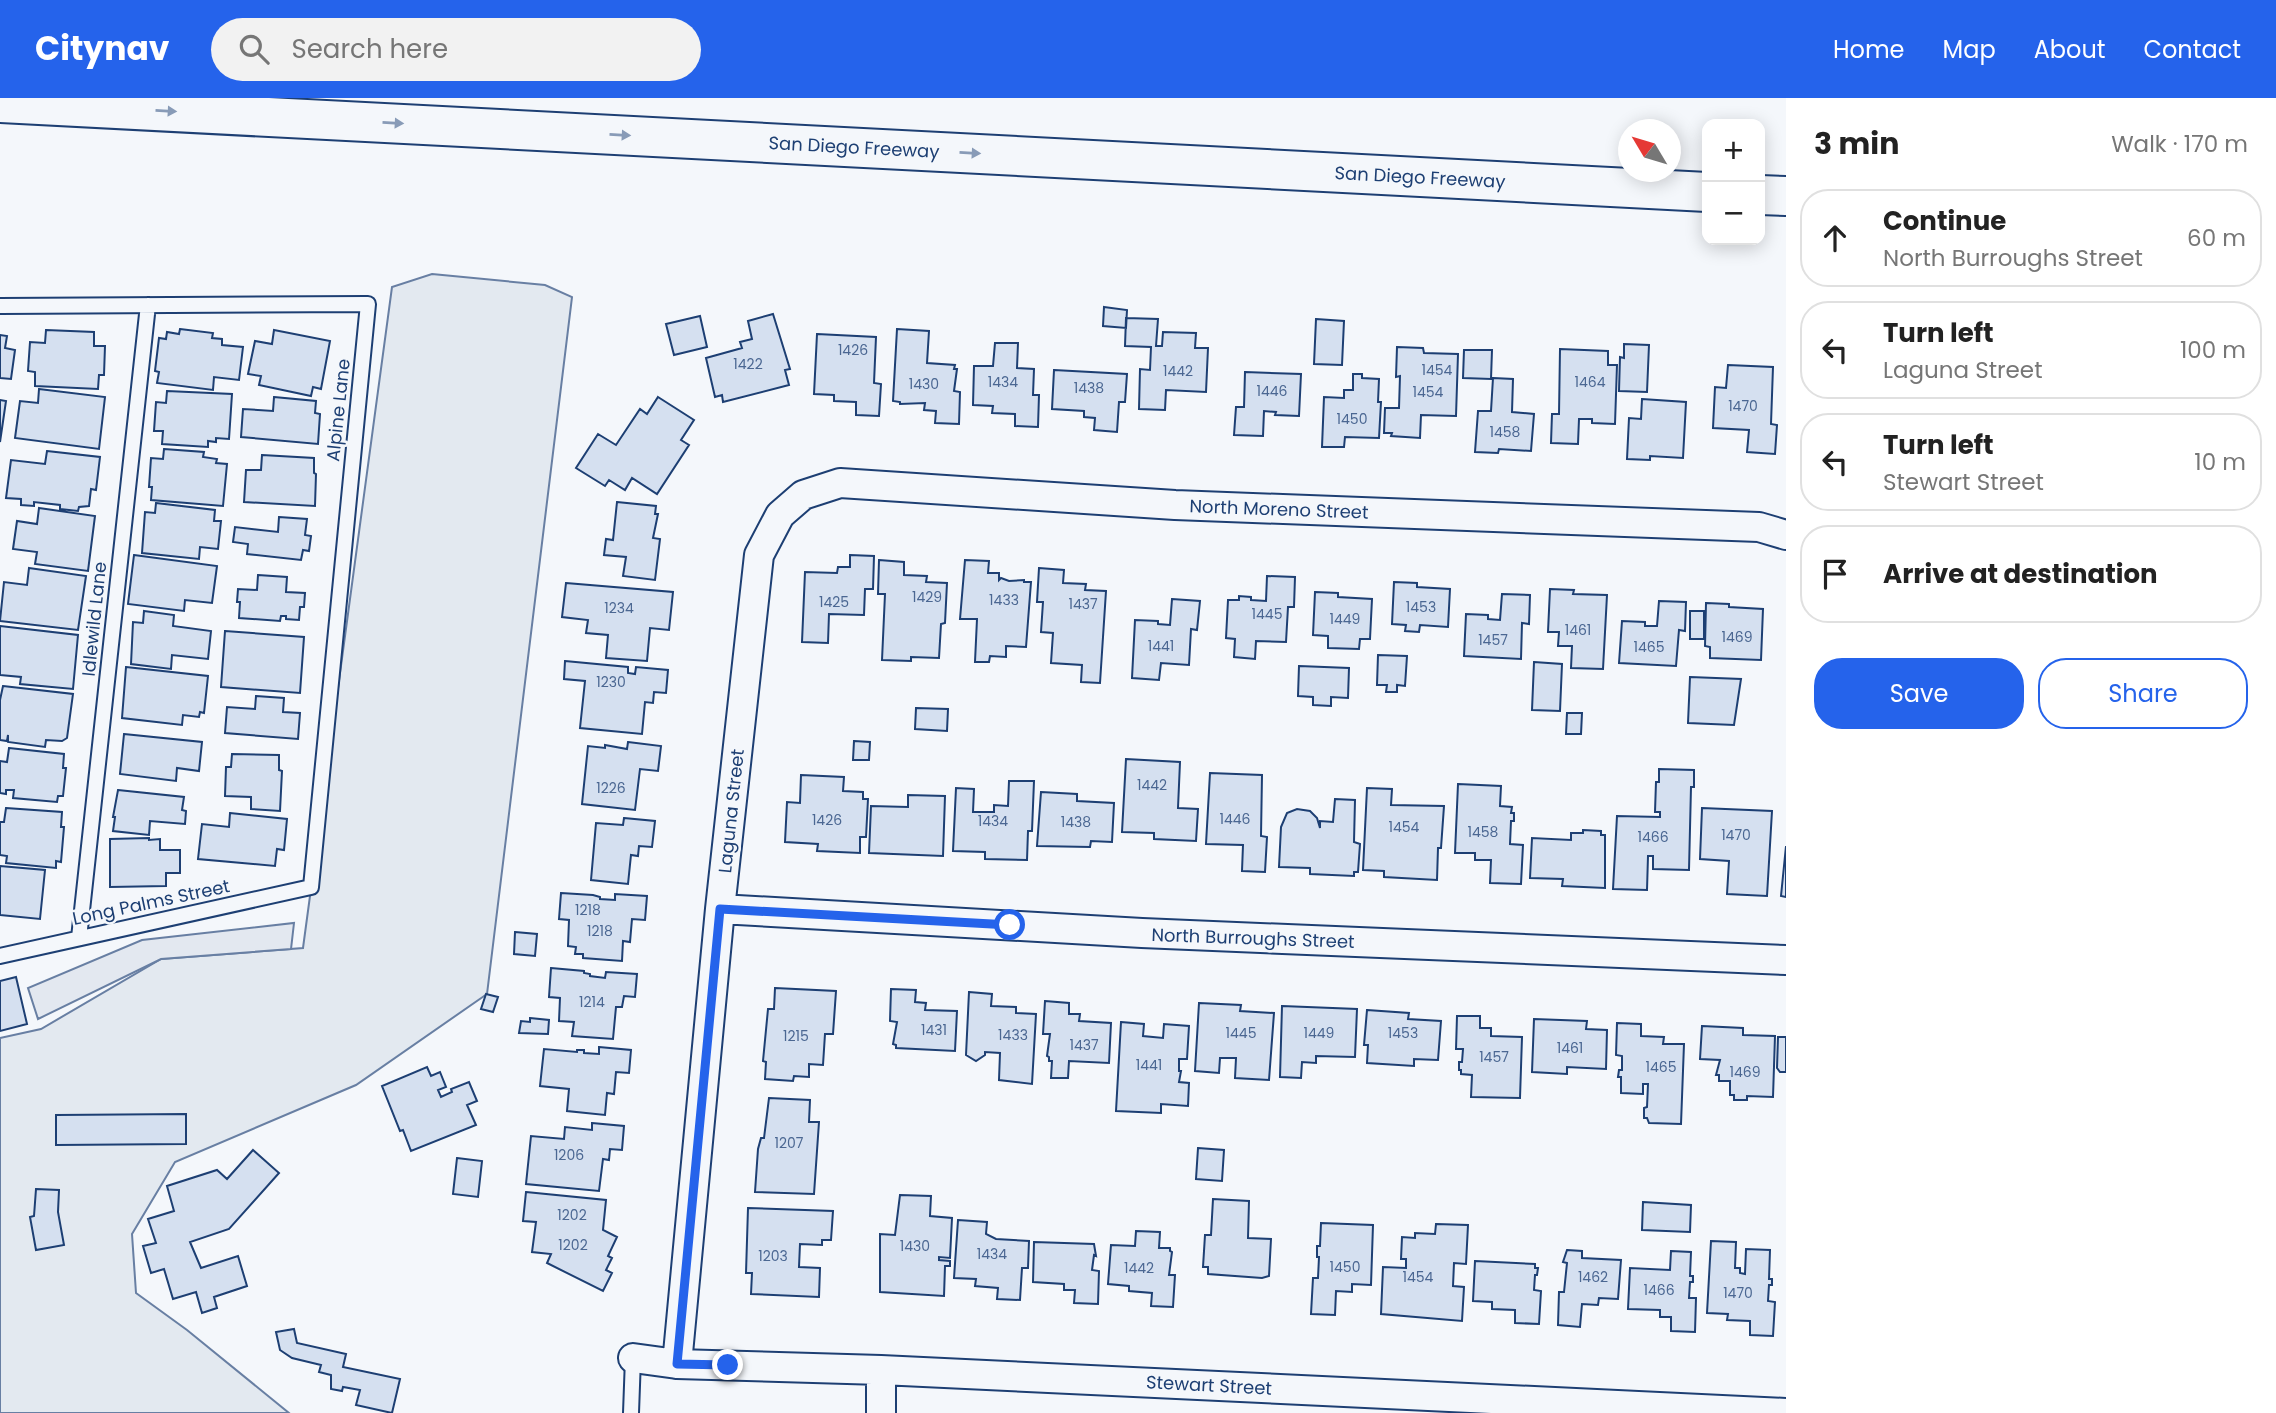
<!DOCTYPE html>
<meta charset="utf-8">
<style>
:root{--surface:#fff;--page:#f2f2f2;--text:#222;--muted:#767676;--line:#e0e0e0;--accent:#2563eb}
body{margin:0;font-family:Poppins,sans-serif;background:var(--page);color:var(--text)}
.controls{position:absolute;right:21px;top:21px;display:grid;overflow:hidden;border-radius:14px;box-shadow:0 4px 18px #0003}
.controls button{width:63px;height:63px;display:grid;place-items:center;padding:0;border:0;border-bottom:2px solid var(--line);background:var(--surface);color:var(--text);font:35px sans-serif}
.compass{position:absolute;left:1618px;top:21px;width:63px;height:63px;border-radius:50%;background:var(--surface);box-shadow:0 4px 18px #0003;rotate:308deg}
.stop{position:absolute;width:21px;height:21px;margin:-16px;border:5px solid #2563eb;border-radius:50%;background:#fff}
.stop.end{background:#2563eb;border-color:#fff;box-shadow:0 2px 7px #0008}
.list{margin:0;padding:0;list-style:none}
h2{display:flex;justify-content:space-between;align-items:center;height:91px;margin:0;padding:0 28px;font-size:30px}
h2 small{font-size:23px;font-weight:400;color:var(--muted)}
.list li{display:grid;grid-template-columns:46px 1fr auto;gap:21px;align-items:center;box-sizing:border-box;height:98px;margin:0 14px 14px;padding:0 14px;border:2px solid var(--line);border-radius:28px}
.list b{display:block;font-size:26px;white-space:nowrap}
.list p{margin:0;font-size:23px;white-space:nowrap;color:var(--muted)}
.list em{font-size:23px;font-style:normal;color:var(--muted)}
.actions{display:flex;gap:14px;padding:21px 28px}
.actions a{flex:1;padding:16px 0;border:2px solid var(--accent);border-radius:28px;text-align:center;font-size:24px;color:var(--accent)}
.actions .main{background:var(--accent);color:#fff}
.icon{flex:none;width:38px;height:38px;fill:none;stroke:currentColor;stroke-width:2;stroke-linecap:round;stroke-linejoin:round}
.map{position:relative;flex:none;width:1786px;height:1315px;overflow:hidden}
header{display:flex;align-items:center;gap:42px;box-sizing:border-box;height:98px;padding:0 35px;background:var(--accent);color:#fff}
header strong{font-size:33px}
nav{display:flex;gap:38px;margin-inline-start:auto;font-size:24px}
.search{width:490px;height:63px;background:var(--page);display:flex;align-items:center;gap:18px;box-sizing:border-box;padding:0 24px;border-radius:38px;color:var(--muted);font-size:26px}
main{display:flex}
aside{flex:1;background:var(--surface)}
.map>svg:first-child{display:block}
.green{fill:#e3e9f0;stroke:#687fa3;stroke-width:2}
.parking{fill:#e3e8f0;stroke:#687fa3;stroke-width:2}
.building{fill:#d5e0f0;stroke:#1d3f73;stroke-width:2}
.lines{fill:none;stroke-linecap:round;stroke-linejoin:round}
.lane-casing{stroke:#1d3f73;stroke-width:18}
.street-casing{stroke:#1d3f73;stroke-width:32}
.highway-casing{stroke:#1d3f73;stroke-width:42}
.lane{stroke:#f4f7fb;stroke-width:14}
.street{stroke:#f4f7fb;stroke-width:28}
.highway{stroke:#f4f7fb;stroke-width:38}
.oneway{fill:#889bb7}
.route{stroke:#2563eb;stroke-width:9}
.labels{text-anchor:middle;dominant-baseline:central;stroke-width:5;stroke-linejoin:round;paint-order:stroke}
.number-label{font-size:14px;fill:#4b6792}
.street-label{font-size:18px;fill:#1d3f73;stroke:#f4f7fb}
</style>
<header>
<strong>Citynav</strong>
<div class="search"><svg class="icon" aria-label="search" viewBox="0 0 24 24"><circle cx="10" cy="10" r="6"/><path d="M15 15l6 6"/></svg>Search here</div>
<nav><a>Home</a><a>Map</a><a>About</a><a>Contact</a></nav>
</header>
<main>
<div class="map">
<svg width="1786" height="1315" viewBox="0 0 1786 1315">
<rect width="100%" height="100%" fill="#f4f7fb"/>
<!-- green -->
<path class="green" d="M 432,176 L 545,187 L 572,199 L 487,896 L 356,987 L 175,1064 L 132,1136 L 136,1195 L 187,1232 L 289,1315 L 0,1315 L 0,940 L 41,931 L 161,861 L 303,850 L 392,189 Z"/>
<!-- parking -->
<path class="parking" d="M 294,825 L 291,851 L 161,861 L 38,921 L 28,890 L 142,842 Z"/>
<!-- building -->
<path class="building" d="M 1104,209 L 1127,212 L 1126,230 L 1103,228 Z
M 773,216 L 790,271 L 785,272 L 789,287 L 723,304 L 722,297 L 715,299 L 706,260 L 742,250 L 740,244 L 752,241 L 748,223 Z
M 700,218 L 707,249 L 674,257 L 666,226 Z
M 1126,220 L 1158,221 L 1156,248 L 1162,248 L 1163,234 L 1196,235 L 1195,250 L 1208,250 L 1206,294 L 1166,292 L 1165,312 L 1139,311 L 1140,271 L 1150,272 L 1151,249 L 1125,248 Z
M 1316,221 L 1344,223 L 1342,267 L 1314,266 Z
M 180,231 L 213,235 L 212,240 L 222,241 L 222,247 L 243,249 L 239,282 L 214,279 L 213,292 L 157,285 L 159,274 L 155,273 L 159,240 L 166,241 L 167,234 L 179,236 Z
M 897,231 L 929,233 L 927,265 L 955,267 L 954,271 L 957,271 L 954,293 L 960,294 L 959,326 L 935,325 L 936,313 L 924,312 L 925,305 L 900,306 L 900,304 L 893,303 Z
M 46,232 L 94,234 L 94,248 L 105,248 L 104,277 L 99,277 L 98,291 L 35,288 L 35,274 L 28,273 L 30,244 L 45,245 Z
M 274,232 L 330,243 L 321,291 L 313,289 L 311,298 L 259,287 L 261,278 L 248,276 L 255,243 L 272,246 Z
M 817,236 L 876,239 L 874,285 L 881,286 L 879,318 L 856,317 L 856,304 L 834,303 L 834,297 L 814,296 Z
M 0,237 L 7,238 L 5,250 L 15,252 L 11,281 L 0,280 Z
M 995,245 L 1018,245 L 1017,270 L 1034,271 L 1033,297 L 1039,297 L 1038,329 L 1015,328 L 1015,316 L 992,315 L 993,308 L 973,307 L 974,268 L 993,268 Z
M 1624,246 L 1649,247 L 1647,294 L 1619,293 L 1620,259 L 1624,260 Z
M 1397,249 L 1423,250 L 1424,255 L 1458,256 L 1456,318 L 1421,317 L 1420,340 L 1391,338 L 1392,335 L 1384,335 L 1385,310 L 1399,310 L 1400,278 L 1396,279 Z
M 1560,251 L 1608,253 L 1608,267 L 1617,267 L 1615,326 L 1592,325 L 1592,321 L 1579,321 L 1578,346 L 1551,345 L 1552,316 L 1559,316 Z
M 1464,252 L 1492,252 L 1491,281 L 1463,280 Z
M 1728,267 L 1773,269 L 1771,326 L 1777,327 L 1775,356 L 1747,354 L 1749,332 L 1713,330 L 1715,289 L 1726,290 Z
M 1054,272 L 1127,276 L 1125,304 L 1119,304 L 1117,334 L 1094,332 L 1095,320 L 1084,319 L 1084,313 L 1052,311 Z
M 1245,274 L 1301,276 L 1299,318 L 1275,317 L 1276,314 L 1264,313 L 1263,338 L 1234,337 L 1236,309 L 1244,309 Z
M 1353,276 L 1362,276 L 1362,280 L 1379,281 L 1378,304 L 1381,304 L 1379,340 L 1345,339 L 1344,349 L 1322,349 L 1324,299 L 1344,300 L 1344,292 L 1353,292 Z
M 1493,280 L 1513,281 L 1512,314 L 1534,316 L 1531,353 L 1499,351 L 1498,355 L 1475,354 L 1478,313 L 1491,313 Z
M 39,291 L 105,299 L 99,351 L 15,340 L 20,303 L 38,305 Z
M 167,293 L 232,296 L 229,341 L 216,340 L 216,344 L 208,343 L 208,349 L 162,346 L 163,333 L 154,333 L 156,304 L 166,305 Z
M 274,299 L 316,303 L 315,315 L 320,316 L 318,346 L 241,339 L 243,311 L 273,313 Z
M 658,299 L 694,322 L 681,342 L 689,347 L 657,396 L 632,380 L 625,392 L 609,382 L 605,388 L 576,370 L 598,336 L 616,347 L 640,311 L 647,316 Z
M 1642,301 L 1686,304 L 1683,360 L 1650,358 L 1650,362 L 1627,361 L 1629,320 L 1641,321 Z
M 0,302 L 6,303 L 0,344 Z
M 164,351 L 204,354 L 203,359 L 217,361 L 216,365 L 227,366 L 223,408 L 151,402 L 152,389 L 149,389 L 151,360 L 163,361 Z
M 47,353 L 100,359 L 96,392 L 91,391 L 89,408 L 79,409 L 78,413 L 60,411 L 60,407 L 34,404 L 34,408 L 21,407 L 21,401 L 6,400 L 11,362 L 45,366 Z
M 262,357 L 314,360 L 314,375 L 316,376 L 315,408 L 244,404 L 246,372 L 261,372 Z
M 617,404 L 656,408 L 655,416 L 658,416 L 653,440 L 660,441 L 655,482 L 623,478 L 626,459 L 604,457 L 606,441 L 613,442 Z
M 156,405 L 215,412 L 214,423 L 221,423 L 218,451 L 200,449 L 199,461 L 142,455 L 145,414 L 155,415 Z
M 39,410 L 95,418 L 88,473 L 35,466 L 37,454 L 13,451 L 17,423 L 37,426 Z
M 279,419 L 307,421 L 305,437 L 311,438 L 309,453 L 303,452 L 301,462 L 247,456 L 248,446 L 233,444 L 235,429 L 278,434 Z
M 134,457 L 217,468 L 212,505 L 185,502 L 184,513 L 128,506 Z
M 850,457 L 874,458 L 873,491 L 865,491 L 864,517 L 829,516 L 828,545 L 802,544 L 805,474 L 837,475 L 838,469 L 850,469 Z
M 879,462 L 904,464 L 904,477 L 927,478 L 926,484 L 947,485 L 945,525 L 941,526 L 939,560 L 911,559 L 911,563 L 882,562 L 885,496 L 878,496 Z
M 965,462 L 989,463 L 988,475 L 999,475 L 999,482 L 1001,480 L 1009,483 L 1024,482 L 1024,484 L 1031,484 L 1026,549 L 1006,548 L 1006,559 L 990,558 L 989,564 L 975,564 L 977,521 L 960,521 Z
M 29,470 L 86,478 L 78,532 L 0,523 L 4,484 L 27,487 Z
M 1039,470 L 1064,472 L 1063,485 L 1086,486 L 1085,492 L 1106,493 L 1100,585 L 1081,584 L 1082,567 L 1051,565 L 1053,535 L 1041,534 L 1043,504 L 1037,504 Z
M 258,477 L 287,479 L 286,494 L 305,495 L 304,509 L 300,509 L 299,522 L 286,521 L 286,518 L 281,518 L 280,523 L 239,520 L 240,504 L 237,504 L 238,491 L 257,492 Z
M 1267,478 L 1295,479 L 1294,509 L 1288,509 L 1286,544 L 1256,543 L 1255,561 L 1234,559 L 1235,541 L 1226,540 L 1228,502 L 1239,502 L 1239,498 L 1251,499 L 1251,502 L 1266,503 Z
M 1394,484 L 1417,485 L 1417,489 L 1450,491 L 1448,529 L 1420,527 L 1419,534 L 1405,533 L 1406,527 L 1392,526 Z
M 566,485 L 673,494 L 669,532 L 650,530 L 647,563 L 606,560 L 608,537 L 586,535 L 588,522 L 562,519 Z
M 1550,491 L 1574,492 L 1573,496 L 1607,497 L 1603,571 L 1571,570 L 1572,548 L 1558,548 L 1559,534 L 1548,534 Z
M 1315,494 L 1338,495 L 1338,499 L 1372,501 L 1370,541 L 1360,541 L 1359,551 L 1328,550 L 1328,538 L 1313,537 Z
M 1502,496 L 1530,497 L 1529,526 L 1522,525 L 1521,561 L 1464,558 L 1466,516 L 1488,517 L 1488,521 L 1500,522 Z
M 1172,501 L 1200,503 L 1197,532 L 1191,531 L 1189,567 L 1161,565 L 1159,582 L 1132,580 L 1135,522 L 1158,523 L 1158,526 L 1170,527 Z
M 1659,503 L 1686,504 L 1685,533 L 1679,532 L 1676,568 L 1619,565 L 1622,523 L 1645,524 L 1645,528 L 1657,528 Z
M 1706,505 L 1729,506 L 1729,509 L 1763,511 L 1761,562 L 1710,560 L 1710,549 L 1705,548 Z
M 144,513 L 174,517 L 173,528 L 211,533 L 208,561 L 172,557 L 171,571 L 131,566 L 133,524 L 143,525 Z
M 1690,513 L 1704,513 L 1704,541 L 1690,541 Z
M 0,528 L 78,537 L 73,591 L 20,586 L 21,579 L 0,577 Z
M 225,533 L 304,539 L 300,595 L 221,589 Z
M 1378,557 L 1407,558 L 1405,588 L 1397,587 L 1397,594 L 1386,594 L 1387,587 L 1377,587 Z
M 565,563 L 628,569 L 628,575 L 635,576 L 636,569 L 668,572 L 666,595 L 654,594 L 653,605 L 645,604 L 642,636 L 580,630 L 585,583 L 564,581 Z
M 1534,564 L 1562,566 L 1560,613 L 1532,612 Z
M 1299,568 L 1349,570 L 1348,600 L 1331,599 L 1331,608 L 1313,607 L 1313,599 L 1298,598 Z
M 126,569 L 208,578 L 204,615 L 200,614 L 199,619 L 183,617 L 182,627 L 122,620 Z
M 1690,579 L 1741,581 L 1734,627 L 1688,625 Z
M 3,588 L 73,596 L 67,640 L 62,643 L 46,642 L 45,649 L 8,644 L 8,637 L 7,643 L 0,642 L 0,602 Z
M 256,598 L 284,600 L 283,614 L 300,615 L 298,641 L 225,635 L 227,609 L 255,611 Z
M 916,610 L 948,611 L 947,633 L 915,631 Z
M 1567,615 L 1582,615 L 1581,636 L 1566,636 Z
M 124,636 L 202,644 L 199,673 L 177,670 L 176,683 L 120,676 Z
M 854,643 L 870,644 L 869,662 L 853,662 Z
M 628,644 L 661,648 L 658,673 L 640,671 L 635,712 L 582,706 L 588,648 L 605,650 L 605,647 L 627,651 Z
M 9,650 L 64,656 L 63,670 L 66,670 L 63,698 L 58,698 L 57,704 L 13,700 L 14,692 L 6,692 L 6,696 L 0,695 L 0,663 L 7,664 Z
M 232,656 L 279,657 L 279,672 L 282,673 L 280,713 L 251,711 L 251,699 L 225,698 L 226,669 L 231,669 Z
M 1126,661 L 1180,664 L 1178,710 L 1198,711 L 1196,743 L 1154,741 L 1154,735 L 1122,734 Z
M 1659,671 L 1694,672 L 1694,689 L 1691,689 L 1689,772 L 1653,771 L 1653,758 L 1648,758 L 1647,792 L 1613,791 L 1617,718 L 1660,719 L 1660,714 L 1655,714 L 1656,684 L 1659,684 Z
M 1210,675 L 1262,677 L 1261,738 L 1267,739 L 1265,774 L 1242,773 L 1243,747 L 1206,746 Z
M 801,677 L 844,679 L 843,693 L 863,694 L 863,701 L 868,701 L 866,739 L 860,739 L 860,755 L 817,753 L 818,746 L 785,744 L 787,704 L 800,705 Z
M 1009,683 L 1034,683 L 1032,733 L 1028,733 L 1027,762 L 985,761 L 985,754 L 953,753 L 956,690 L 974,691 L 973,714 L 994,714 L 994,707 L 1008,708 Z
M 1458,686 L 1501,688 L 1500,708 L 1512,709 L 1511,715 L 1514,715 L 1514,723 L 1511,723 L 1510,746 L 1523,747 L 1521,786 L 1490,785 L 1491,762 L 1475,762 L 1475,755 L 1455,755 Z
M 1367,690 L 1392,691 L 1391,707 L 1444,708 L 1441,750 L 1438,750 L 1437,782 L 1384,779 L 1384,773 L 1363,772 Z
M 118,692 L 184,699 L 182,712 L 186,713 L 185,726 L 150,723 L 149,737 L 113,733 L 115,719 L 113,719 Z
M 1041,694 L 1077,696 L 1077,703 L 1114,705 L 1112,744 L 1091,743 L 1090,749 L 1037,748 Z
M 908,697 L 945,698 L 943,758 L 869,755 L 871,708 L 908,709 Z
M 1335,701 L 1355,702 L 1354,744 L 1360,746 L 1358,774 L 1354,774 L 1354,778 L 1310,776 L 1310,770 L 1279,769 L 1281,729 L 1287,715 L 1297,711 L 1310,713 L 1317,720 L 1320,730 L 1320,723 L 1333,724 Z
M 6,710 L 62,714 L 61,729 L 64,729 L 61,764 L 56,763 L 56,770 L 6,765 L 7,758 L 0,757 L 0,724 L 4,724 Z
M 1702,710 L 1772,713 L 1767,798 L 1727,796 L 1729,763 L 1700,761 Z
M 230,715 L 287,721 L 284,752 L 277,751 L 275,768 L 198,761 L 202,726 L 229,729 Z
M 624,720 L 655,723 L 652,749 L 639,748 L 638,758 L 631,757 L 628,786 L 591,782 L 596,725 L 623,727 Z
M 1583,732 L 1601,733 L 1601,737 L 1605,737 L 1605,790 L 1562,788 L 1563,781 L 1530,780 L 1532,740 L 1571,742 L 1571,735 L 1583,735 Z
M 149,740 L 149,742 L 160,741 L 160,752 L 180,752 L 180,775 L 166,775 L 166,788 L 110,789 L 110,741 Z
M 1786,748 L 1786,799 L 1781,798 Z
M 0,768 L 45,772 L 40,821 L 0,817 Z
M 561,795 L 593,797 L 600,799 L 600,801 L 615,802 L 615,796 L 647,798 L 645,822 L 632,821 L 630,844 L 623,843 L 622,863 L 583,860 L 583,856 L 575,856 L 576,849 L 568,848 L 569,822 L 559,821 Z
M 515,834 L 537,836 L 535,858 L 514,856 Z
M 551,870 L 584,873 L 584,875 L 590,876 L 590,878 L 605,880 L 606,874 L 637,876 L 635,899 L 624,898 L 622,909 L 616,909 L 613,941 L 572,938 L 574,924 L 559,923 L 560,900 L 549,899 Z
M 16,879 L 27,926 L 0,933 L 0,883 Z
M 775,890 L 836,893 L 833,936 L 825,936 L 823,967 L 809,966 L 809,979 L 794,978 L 793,983 L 765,981 L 766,964 L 763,963 L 768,911 L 774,911 Z
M 891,891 L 916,892 L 915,904 L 926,905 L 925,912 L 957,913 L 955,953 L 896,950 L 896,947 L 893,946 L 897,924 L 890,923 Z
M 969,894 L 992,896 L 991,908 L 1016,909 L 1016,915 L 1036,916 L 1032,986 L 999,982 L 1000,955 L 985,954 L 985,957 L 976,963 L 966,957 Z
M 486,896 L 498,899 L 493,914 L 481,911 Z
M 1045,903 L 1069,905 L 1069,916 L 1080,916 L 1079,923 L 1111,925 L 1109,965 L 1069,963 L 1068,980 L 1051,980 L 1052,963 L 1049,963 L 1049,959 L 1047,958 L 1050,936 L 1043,936 Z
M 1199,905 L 1241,907 L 1240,913 L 1274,915 L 1269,982 L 1235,980 L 1236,960 L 1220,960 L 1219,975 L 1195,973 Z
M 1282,908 L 1357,911 L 1355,959 L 1316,958 L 1316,965 L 1302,964 L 1301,980 L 1280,979 Z
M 1367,912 L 1409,915 L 1408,921 L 1441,923 L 1438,962 L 1414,961 L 1414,968 L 1367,965 L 1368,947 L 1364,947 Z
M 1457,918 L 1480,918 L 1480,930 L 1491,930 L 1491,938 L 1522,939 L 1520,1000 L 1471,999 L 1472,977 L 1461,976 L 1461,972 L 1459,972 L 1459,964 L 1462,964 L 1463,951 L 1456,951 Z
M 530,920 L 549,922 L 548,936 L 519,935 L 521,923 L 530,924 Z
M 1534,921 L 1587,923 L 1586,931 L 1607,932 L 1606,971 L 1567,969 L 1567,976 L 1532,974 Z
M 1121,924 L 1144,926 L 1143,938 L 1163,940 L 1164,926 L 1189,928 L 1187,961 L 1179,961 L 1179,973 L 1181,973 L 1179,984 L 1189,985 L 1188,1008 L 1161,1006 L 1161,1015 L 1116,1013 Z
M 1617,925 L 1641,926 L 1641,938 L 1664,939 L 1663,946 L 1684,946 L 1681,1026 L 1649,1025 L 1647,1020 L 1644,1020 L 1644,1010 L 1647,1009 L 1648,986 L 1643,986 L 1643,996 L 1621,995 L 1621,979 L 1618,979 L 1619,972 L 1622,972 L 1622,958 L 1616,957 Z
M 1702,928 L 1743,930 L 1743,937 L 1775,938 L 1773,999 L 1747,998 L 1747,1002 L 1734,1002 L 1734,997 L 1730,997 L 1730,983 L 1719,983 L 1719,977 L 1716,977 L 1720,962 L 1700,961 Z
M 1778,939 L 1786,939 L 1786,974 L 1780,974 L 1777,970 Z
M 599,949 L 631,952 L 629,975 L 616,974 L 614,996 L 607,995 L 605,1017 L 567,1013 L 569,991 L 540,988 L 544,951 L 577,954 L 577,952 L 584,952 L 584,955 L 599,956 Z
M 427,969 L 431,978 L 440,974 L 446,989 L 438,992 L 441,999 L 452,994 L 451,991 L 469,984 L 477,1003 L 467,1007 L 476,1027 L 411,1053 L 403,1032 L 400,1033 L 382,988 Z
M 769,1000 L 810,1002 L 809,1024 L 819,1024 L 814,1096 L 755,1094 L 758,1051 L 761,1040 L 764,1040 Z
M 186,1016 L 186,1046 L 56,1047 L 56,1017 Z
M 592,1025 L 624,1028 L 622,1052 L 610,1051 L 609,1062 L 603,1061 L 599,1093 L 526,1086 L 531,1038 L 564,1041 L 565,1029 L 592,1032 Z
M 1198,1050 L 1224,1052 L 1222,1083 L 1196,1081 Z
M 253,1052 L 279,1075 L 229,1131 L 190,1144 L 201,1170 L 238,1158 L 247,1188 L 214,1199 L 217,1210 L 202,1215 L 196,1194 L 173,1201 L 164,1171 L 151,1175 L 143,1148 L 156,1145 L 148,1121 L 174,1113 L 167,1088 L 217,1072 L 227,1081 Z
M 457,1060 L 482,1063 L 478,1099 L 453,1096 Z
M 36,1091 L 59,1092 L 58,1114 L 64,1147 L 36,1152 L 30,1119 L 34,1118 Z
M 526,1094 L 606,1102 L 603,1132 L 617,1139 L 608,1158 L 612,1160 L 606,1172 L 612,1175 L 603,1193 L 547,1165 L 551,1156 L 532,1154 L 536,1124 L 523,1123 Z
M 900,1097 L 931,1098 L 930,1118 L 952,1120 L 950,1160 L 939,1159 L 939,1162 L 950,1163 L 950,1168 L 945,1168 L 944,1198 L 880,1194 L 880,1136 L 895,1137 Z
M 1213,1101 L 1249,1103 L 1248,1140 L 1271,1141 L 1269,1178 L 1262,1180 L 1208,1176 L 1208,1169 L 1203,1169 L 1205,1137 L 1211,1137 Z
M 1643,1104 L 1691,1107 L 1690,1134 L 1642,1132 Z
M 748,1110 L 833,1113 L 831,1142 L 822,1142 L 822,1147 L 800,1146 L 799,1169 L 820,1170 L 819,1199 L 751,1196 L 752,1175 L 746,1175 Z
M 958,1122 L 987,1124 L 986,1136 L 996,1141 L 1029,1143 L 1028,1170 L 1022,1170 L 1020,1202 L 997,1201 L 998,1190 L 975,1188 L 976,1181 L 954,1180 Z
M 1321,1125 L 1373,1127 L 1371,1187 L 1352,1186 L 1352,1194 L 1336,1193 L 1335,1217 L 1311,1216 L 1313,1180 L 1318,1180 L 1319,1159 L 1317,1159 L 1317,1148 L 1320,1148 Z
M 1436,1126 L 1468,1127 L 1466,1166 L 1454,1165 L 1453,1188 L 1464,1189 L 1462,1223 L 1381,1216 L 1383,1169 L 1406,1170 L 1406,1161 L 1401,1161 L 1402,1139 L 1415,1140 L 1415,1135 L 1435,1136 Z
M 1136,1133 L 1160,1134 L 1159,1150 L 1170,1150 L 1170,1153 L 1172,1154 L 1169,1177 L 1175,1177 L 1173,1209 L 1151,1208 L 1152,1195 L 1129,1193 L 1129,1188 L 1108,1186 L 1111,1147 L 1135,1148 Z
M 1711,1143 L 1736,1144 L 1735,1170 L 1740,1170 L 1740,1175 L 1745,1176 L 1746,1151 L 1770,1152 L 1769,1181 L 1772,1181 L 1772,1187 L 1769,1187 L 1768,1203 L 1775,1204 L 1773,1238 L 1750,1237 L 1750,1223 L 1727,1222 L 1728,1216 L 1707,1215 Z
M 1034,1144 L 1094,1146 L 1096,1158 L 1094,1157 L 1092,1172 L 1099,1173 L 1098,1206 L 1074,1205 L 1075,1192 L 1064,1192 L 1064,1186 L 1033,1184 Z
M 1567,1152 L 1582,1153 L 1582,1160 L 1621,1162 L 1618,1201 L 1599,1200 L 1598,1207 L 1582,1206 L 1580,1229 L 1558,1227 L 1559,1194 L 1564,1194 L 1567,1165 L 1563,1164 Z
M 1671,1153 L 1691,1154 L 1690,1178 L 1693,1178 L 1693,1184 L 1690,1184 L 1689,1200 L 1696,1200 L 1695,1234 L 1671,1233 L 1671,1219 L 1660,1219 L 1660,1212 L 1628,1211 L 1630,1170 L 1670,1172 Z
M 1475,1163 L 1535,1166 L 1535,1170 L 1538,1170 L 1537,1177 L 1535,1177 L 1534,1192 L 1541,1193 L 1539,1226 L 1515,1225 L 1515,1212 L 1492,1211 L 1492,1204 L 1473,1203 Z
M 294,1231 L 297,1245 L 346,1256 L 343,1269 L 400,1281 L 392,1315 L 356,1307 L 360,1292 L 343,1289 L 342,1293 L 331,1291 L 331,1277 L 319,1274 L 321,1267 L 292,1260 L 280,1252 L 276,1234 Z"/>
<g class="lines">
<defs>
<path id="lane" d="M 0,208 L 368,206 L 311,789 L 0,858
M 79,840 L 148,207
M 631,1315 L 633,1260"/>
<path id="street" d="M 720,811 L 1142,835 L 1786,862
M 633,1260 L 677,1266 L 881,1272 L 1786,1315
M 677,1266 L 720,811 L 759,457 L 780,417 L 803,397 L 840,385 L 1175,407 L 1759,429 L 1786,437
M 881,1315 L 881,1272"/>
<path id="highway" d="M 0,5 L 1707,94
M 1760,97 L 1786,98"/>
</defs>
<!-- lane casing -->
<use href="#lane" class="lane-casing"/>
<!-- street casing -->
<use href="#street" class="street-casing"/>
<!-- highway casing -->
<use href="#highway" class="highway-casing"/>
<!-- lane -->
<use href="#lane" class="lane"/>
<!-- street -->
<use href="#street" class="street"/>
<!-- highway -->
<use href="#highway" class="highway"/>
</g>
<!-- one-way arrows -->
<defs><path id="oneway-solid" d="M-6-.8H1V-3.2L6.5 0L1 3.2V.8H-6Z" transform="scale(1.75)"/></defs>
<g class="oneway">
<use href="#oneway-solid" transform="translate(166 13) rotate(3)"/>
<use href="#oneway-solid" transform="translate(393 25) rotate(3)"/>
<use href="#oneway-solid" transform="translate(620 37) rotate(3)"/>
<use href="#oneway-solid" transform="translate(970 55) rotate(3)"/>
</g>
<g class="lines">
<!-- route -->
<path class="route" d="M 728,1267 L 677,1266 L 720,811 L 1010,827"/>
</g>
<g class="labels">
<!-- number labels -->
<g class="number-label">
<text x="853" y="252">1426</text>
<text x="748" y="266">1422</text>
<text x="1437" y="272">1454</text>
<text x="1178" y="273">1442</text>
<text x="1003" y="284">1434</text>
<text x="1590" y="284">1464</text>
<text x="924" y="286">1430</text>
<text x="1089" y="290">1438</text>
<text x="1272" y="293">1446</text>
<text x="1428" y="294">1454</text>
<text x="1743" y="308">1470</text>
<text x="1352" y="321">1450</text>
<text x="1505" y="334">1458</text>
<text x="927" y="499">1429</text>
<text x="1004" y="502">1433</text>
<text x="834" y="504">1425</text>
<text x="1083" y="506">1437</text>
<text x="1421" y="509">1453</text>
<text x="619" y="510">1234</text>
<text x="1267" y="516">1445</text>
<text x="1345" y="521">1449</text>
<text x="1578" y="532">1461</text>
<text x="1737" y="539">1469</text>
<text x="1493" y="542">1457</text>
<text x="1161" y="548">1441</text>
<text x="1649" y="549">1465</text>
<text x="611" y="584">1230</text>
<text x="1152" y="687">1442</text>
<text x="611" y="690">1226</text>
<text x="1235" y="721">1446</text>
<text x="827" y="722">1426</text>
<text x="993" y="723">1434</text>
<text x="1076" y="724">1438</text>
<text x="1404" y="729">1454</text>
<text x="1483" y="734">1458</text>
<text x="1736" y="737">1470</text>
<text x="1653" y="739">1466</text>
<text x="588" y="812">1218</text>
<text x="600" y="833">1218</text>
<text x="592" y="904">1214</text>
<text x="934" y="932">1431</text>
<text x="1241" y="935">1445</text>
<text x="1319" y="935">1449</text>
<text x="1403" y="935">1453</text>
<text x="1013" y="937">1433</text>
<text x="796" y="938">1215</text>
<text x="1084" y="947">1437</text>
<text x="1570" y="950">1461</text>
<text x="1494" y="959">1457</text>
<text x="1149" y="967">1441</text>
<text x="1661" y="969">1465</text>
<text x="1745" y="974">1469</text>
<text x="789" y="1045">1207</text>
<text x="569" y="1057">1206</text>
<text x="572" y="1117">1202</text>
<text x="573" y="1147">1202</text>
<text x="915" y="1148">1430</text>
<text x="992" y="1156">1434</text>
<text x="773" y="1158">1203</text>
<text x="1345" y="1169">1450</text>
<text x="1139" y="1170">1442</text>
<text x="1418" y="1179">1454</text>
<text x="1593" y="1179">1462</text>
<text x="1659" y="1192">1466</text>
<text x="1738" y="1195">1470</text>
</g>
<!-- street labels -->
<g class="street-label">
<text transform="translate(854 49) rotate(3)">San Diego Freeway</text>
<text transform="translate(1420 79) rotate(3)">San Diego Freeway</text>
<text transform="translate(338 312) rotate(-84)">Alpine Lane</text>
<text transform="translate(1279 411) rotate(2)">North Moreno Street</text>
<text transform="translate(94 521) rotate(-84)">Idlewild Lane</text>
<text transform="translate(731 713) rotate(-84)">Laguna Street</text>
<text transform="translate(151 804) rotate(-12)">Long Palms Street</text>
<text transform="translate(1253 840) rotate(2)">North Burroughs Street</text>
<text transform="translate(1209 1287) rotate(3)">Stewart Street</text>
</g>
</g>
</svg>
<div class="controls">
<button>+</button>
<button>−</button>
</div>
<svg class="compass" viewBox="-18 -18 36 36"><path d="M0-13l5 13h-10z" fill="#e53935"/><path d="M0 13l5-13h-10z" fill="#767676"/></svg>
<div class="stop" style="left:1010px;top:827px"></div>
<div class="stop end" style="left:728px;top:1267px"></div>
</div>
<aside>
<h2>3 min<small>Walk · 170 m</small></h2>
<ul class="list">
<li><svg class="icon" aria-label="ahead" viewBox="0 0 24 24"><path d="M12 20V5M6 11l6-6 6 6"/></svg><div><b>Continue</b><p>North Burroughs Street</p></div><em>60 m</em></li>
<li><svg class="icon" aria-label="left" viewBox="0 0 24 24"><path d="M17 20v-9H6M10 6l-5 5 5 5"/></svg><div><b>Turn left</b><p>Laguna Street</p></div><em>100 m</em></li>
<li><svg class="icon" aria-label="left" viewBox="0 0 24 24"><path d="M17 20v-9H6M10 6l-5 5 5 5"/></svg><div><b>Turn left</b><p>Stewart Street</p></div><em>10 m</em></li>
<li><svg class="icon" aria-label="arrive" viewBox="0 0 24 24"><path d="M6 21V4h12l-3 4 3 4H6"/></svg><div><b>Arrive at destination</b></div></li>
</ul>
<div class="actions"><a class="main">Save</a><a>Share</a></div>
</aside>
</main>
